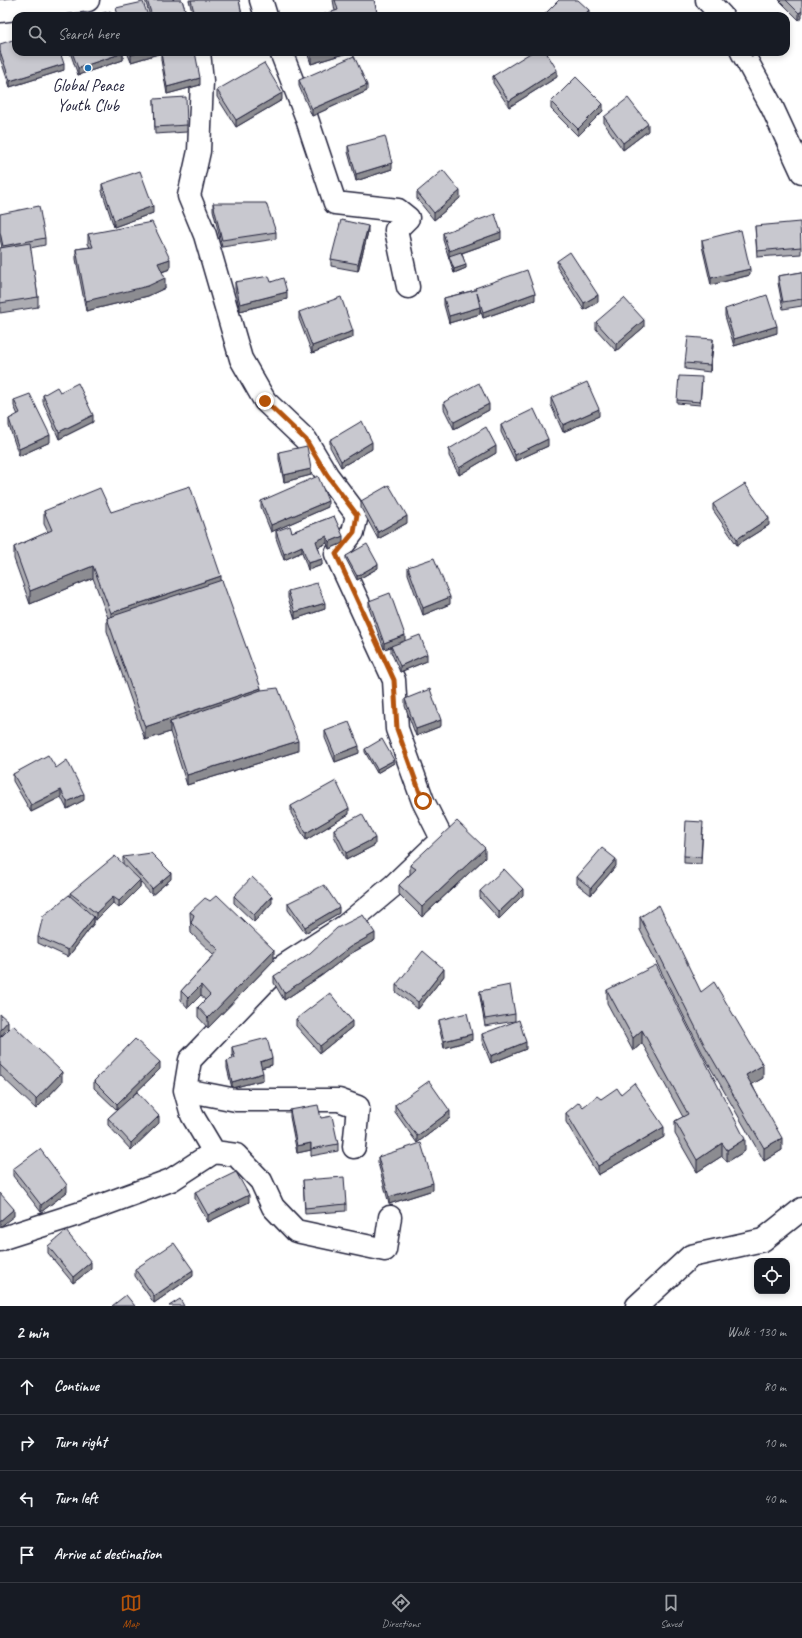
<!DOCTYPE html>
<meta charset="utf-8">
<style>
:root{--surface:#171b24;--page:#242831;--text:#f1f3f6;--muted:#9ea1a6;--line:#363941;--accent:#b45309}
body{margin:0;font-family:Caveat,sans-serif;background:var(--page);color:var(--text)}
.controls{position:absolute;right:12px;bottom:12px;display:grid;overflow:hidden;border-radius:8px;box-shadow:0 2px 6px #0003}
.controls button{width:36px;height:36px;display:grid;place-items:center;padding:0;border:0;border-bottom:1px solid var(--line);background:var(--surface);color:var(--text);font:20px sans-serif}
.stop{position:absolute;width:12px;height:12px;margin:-9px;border:3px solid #b45309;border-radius:50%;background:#fff}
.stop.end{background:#b45309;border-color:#fff;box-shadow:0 1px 4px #0008}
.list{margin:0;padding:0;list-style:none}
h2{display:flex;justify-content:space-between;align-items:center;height:52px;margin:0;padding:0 16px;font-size:17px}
h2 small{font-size:13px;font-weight:400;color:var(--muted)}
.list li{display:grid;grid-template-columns:26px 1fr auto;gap:12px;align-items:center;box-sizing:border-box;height:56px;padding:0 16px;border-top:1px solid var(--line)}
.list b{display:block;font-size:15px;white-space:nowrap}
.list em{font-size:13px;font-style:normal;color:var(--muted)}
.icon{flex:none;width:22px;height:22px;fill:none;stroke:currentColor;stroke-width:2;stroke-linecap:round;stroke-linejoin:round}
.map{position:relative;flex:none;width:802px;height:1306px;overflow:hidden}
.search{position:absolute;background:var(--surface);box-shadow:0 2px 6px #0003;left:12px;right:12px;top:12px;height:44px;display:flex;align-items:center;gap:10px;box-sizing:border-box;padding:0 14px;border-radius:12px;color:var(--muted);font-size:15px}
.sheet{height:276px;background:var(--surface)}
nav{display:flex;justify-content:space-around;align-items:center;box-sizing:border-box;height:56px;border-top:1px solid var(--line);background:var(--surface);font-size:11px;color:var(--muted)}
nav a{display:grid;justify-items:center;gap:2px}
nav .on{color:var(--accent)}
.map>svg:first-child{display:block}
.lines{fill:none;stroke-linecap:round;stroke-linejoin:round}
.street-casing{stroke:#22223b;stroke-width:25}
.secondary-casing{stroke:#22223b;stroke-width:25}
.street{stroke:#fff;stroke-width:22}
.secondary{stroke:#fff;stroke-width:22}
.wall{fill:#acacb2;stroke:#22223b}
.shaded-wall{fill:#8c8c91;stroke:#22223b}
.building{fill:#c8c8cf;stroke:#22223b}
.route{stroke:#b45309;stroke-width:5}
.poi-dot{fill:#1f6fb2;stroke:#fff;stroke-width:1.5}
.labels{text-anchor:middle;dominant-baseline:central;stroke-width:3;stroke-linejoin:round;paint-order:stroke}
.poi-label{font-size:17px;fill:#22223b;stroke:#fff}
</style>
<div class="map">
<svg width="802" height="1306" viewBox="0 0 802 1306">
<rect width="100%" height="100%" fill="#fff"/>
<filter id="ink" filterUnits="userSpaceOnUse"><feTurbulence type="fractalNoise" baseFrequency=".025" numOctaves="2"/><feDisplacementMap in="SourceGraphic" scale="8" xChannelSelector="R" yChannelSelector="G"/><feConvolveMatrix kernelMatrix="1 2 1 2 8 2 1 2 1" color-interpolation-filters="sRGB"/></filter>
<g filter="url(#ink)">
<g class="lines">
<defs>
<path id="street" d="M 185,0 L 190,16
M 261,0 L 266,16
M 707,0 L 722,16
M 281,52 L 306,116 L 335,203 L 398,210 L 408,218 L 396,230 L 408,287
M 742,52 L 772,107 L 802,172
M 185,1090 L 190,1060 L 274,972 L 345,926 L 394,885 L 442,839 L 423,801 L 397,729 L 394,680 L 336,554 L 353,532 L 357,515 L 327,475 L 306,440 L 265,401 L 241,359 L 205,235 L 189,196 L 199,151 L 202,81 L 199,52
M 214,1152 L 236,1155 L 261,1181 L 273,1207 L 296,1231 L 385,1250 L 390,1217
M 0,1240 L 3,1238 L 81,1213 L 171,1180 L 214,1152 L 192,1115 L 185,1090 L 236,1100 L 339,1100 L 358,1107 L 354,1147
M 637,1306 L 691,1256 L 763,1240 L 802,1209"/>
<path id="secondary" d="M 0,11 L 88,0"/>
</defs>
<!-- street casing -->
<use href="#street" class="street-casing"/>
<!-- secondary casing -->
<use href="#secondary" class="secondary-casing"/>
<!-- street -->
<use href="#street" class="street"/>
<!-- secondary -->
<use href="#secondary" class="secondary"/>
</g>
<!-- wall -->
<path class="wall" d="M 145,0 L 182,0 L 187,16 L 150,16 Z
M 189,0 L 239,0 L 242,16 L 193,16 Z
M 333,0 L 374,0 L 377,16 L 335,11 Z
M 779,0 L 802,0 L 799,20 Z
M 116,8 L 148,16 L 116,16 Z
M 0,44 L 64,70 L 10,87 L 0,58 Z
M 70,52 L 123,52 L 123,60 L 78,75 Z
M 127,52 L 158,52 L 158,54 L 131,62 Z
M 307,52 L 350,52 L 311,64 Z
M 750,52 L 774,52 L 751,56 Z
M 161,53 L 200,85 L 167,94 L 161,60 Z
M 493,76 L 557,77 L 509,107 L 493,83 Z
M 299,80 L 367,91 L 312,116 L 299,86 Z
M 217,90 L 282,100 L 236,127 L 217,97 Z
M 154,99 L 187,125 L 187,132 L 155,134 Z
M 551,102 L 603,111 L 578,136 L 551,109 Z
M 604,117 L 648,131 L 623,150 L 604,123 Z
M 348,146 L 392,169 L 356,181 L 348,152 Z
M 102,184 L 153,213 L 114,227 L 102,191 Z
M 417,192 L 460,198 L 434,220 L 417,199 Z
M 213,203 L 276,232 L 276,239 L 222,247 L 213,210 Z
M 0,214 L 45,238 L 45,245 L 30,248 L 38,297 L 38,307 L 0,313 L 0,248 L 2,248 L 0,239 Z
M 755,226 L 801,247 L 801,254 L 757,257 Z
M 368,232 L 358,271 L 331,266 L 331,259 Z
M 443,233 L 501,239 L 462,253 L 466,268 L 454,273 L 443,240 Z
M 88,234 L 170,269 L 162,272 L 165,288 L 148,296 L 86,311 L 76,259 L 76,249 L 90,247 L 88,244 Z
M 702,240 L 750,275 L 711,285 L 702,246 Z
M 557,261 L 598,302 L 584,310 L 557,267 Z
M 802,272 L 802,306 L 783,309 L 778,283 L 778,276 Z
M 235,282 L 271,282 L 287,299 L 240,311 L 235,289 Z
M 475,288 L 535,300 L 483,318 L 480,309 L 480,314 L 449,323 L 444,305 L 444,298 L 475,290 Z
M 725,309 L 777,333 L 734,346 L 725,316 Z
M 299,312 L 353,337 L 312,353 L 299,319 Z
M 596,322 L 644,327 L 616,351 L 596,329 Z
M 713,346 L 710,372 L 685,369 L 685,363 Z
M 702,381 L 700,405 L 677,403 L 677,400 Z
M 60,392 L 93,422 L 59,439 L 43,402 L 43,395 Z
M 551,398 L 599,416 L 563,432 L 551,405 Z
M 14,400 L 50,442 L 19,456 L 9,426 L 9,419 L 18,415 L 14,406 Z
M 444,402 L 489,410 L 454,429 L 444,409 Z
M 501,425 L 548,446 L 515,461 L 501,432 Z
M 330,440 L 372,449 L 341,467 L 330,447 Z
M 449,449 L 496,453 L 459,475 L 449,456 Z
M 279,452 L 311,475 L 284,482 L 279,459 Z
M 261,501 L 328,507 L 271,532 L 261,507 Z
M 361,501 L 407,523 L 378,539 L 361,508 Z
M 713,504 L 769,525 L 737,545 L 713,510 Z
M 44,511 L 111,512 L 221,580 L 261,690 L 298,751 L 187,785 L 170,732 L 145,740 L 107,631 L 107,618 L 108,618 L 93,578 L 30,604 L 14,559 L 14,547 L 48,532 L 44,524 Z
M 334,516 L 343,543 L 329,549 L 327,543 L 318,547 L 322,565 L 308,570 L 302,552 L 284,560 L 276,538 L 276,531 L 292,532 Z
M 346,556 L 378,568 L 357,580 L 346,559 Z
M 408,567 L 450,604 L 423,615 L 408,574 Z
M 288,591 L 325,609 L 295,619 L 288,598 Z
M 369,601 L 405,641 L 427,661 L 400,672 L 391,652 L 391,647 L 384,649 L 369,608 Z
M 405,699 L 441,726 L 416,736 L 405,706 Z
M 325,731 L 359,753 L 335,762 L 325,738 Z
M 365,749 L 394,763 L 377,773 L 365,752 Z
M 56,768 L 84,800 L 67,809 L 61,797 L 31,812 L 13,781 L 13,774 Z
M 291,806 L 349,814 L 306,840 L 291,813 Z
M 703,828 L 701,864 L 684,863 L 684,856 Z
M 334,829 L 375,845 L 346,860 L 334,836 Z
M 123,857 L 171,879 L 152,895 L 140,882 L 140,887 L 119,908 L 113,903 L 96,920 L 94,919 L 94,923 L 68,957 L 38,943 L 38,937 L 70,896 L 70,893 L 123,864 Z
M 485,858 L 422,917 L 399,894 L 399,885 L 410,874 L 410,865 Z
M 616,866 L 591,895 L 577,884 L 577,877 Z
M 480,891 L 523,895 L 499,919 L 480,898 Z
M 234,896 L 272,903 L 254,922 L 234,903 Z
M 288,903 L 339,913 L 305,933 L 288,910 Z
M 190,912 L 274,960 L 208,1028 L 198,1017 L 198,1007 L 205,1000 L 201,995 L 188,1008 L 181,1000 L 181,991 L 214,955 L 191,933 Z
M 640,917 L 701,992 L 763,1078 L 752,1084 L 782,1150 L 764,1161 L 705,1058 L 640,930 Z
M 375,940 L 350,954 L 321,976 L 284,1000 L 274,983 L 274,976 Z
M 444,976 L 418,1009 L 396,992 L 396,985 Z
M 607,990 L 745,1151 L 727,1162 L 722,1156 L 697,1172 L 675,1134 L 675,1121 L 683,1117 L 642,1043 L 633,1051 L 607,1003 Z
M 480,991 L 515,1014 L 515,1021 L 485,1026 L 480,997 Z
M 296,1019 L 352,1027 L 320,1053 L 296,1026 Z
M 439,1020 L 472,1040 L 444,1048 L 439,1027 Z
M 482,1034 L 526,1049 L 491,1063 L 482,1041 Z
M 0,1038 L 62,1082 L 36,1109 L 0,1075 Z
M 232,1047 L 272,1065 L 261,1068 L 263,1080 L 232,1088 L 227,1068 L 227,1061 L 233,1059 L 232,1054 Z
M 160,1069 L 129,1099 L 159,1123 L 131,1150 L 108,1125 L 108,1118 L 117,1110 L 94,1088 L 94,1081 Z
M 621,1094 L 664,1137 L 598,1175 L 566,1122 L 566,1113 L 583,1107 L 601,1099 Z
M 395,1105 L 450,1118 L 417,1143 L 395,1112 Z
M 290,1110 L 321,1118 L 338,1144 L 338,1151 L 311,1156 L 311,1150 L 297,1153 L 290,1117 Z
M 378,1157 L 433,1190 L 389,1204 L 378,1163 Z
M 13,1169 L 67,1192 L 41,1212 L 13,1176 Z
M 303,1180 L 346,1204 L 346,1211 L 305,1214 Z
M 195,1192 L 249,1202 L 208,1222 L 195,1199 Z
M 48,1246 L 91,1269 L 73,1283 L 48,1253 Z
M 135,1269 L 193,1276 L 154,1303 L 135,1276 Z"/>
<!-- shaded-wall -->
<path class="shaded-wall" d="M 589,10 L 589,16 L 583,16 Z
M 802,11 L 802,18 L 799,20 L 799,13 Z
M 377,12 L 377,16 L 361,16 Z
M 141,52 L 158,52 L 158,54 L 131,62 L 131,55 Z
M 319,52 L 350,52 L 311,64 L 311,54 Z
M 123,53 L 123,60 L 78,75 L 78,68 Z
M 64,64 L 64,70 L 10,87 L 10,81 Z
M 557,70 L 557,77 L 509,107 L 509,101 Z
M 200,78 L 200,85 L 167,94 L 167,87 Z
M 367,85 L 367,91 L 312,116 L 312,109 Z
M 282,93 L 282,100 L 236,127 L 236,120 Z
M 603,104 L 603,111 L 578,136 L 578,129 Z
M 648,124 L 648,131 L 623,150 L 623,143 Z
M 392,163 L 392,169 L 356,181 L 356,174 Z
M 460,191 L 460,198 L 434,220 L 434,213 Z
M 153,206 L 153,213 L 114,227 L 114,220 Z
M 368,226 L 368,232 L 358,271 L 358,264 Z
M 501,232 L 501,239 L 450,257 L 449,256 L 449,258 L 449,251 Z
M 170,259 L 170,269 L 158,273 L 158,263 Z
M 466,265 L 466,268 L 454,273 L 454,269 Z
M 750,269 L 750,275 L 711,285 L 711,278 Z
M 165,278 L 165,288 L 148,296 L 86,311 L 86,301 Z
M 287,292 L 287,299 L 240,311 L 240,304 Z
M 535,293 L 535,300 L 483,318 L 483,312 Z
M 598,295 L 598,302 L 584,310 L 584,303 Z
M 480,307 L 480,314 L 449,323 L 449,316 Z
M 644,320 L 644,327 L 616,351 L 616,344 Z
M 777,326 L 777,333 L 734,346 L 734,339 Z
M 353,331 L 353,337 L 312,353 L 312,346 Z
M 713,339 L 713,346 L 710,372 L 710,365 Z
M 489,404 L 489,410 L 454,429 L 454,422 Z
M 599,409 L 599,416 L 563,432 L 563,425 Z
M 93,415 L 93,422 L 59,439 L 59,432 Z
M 50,435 L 50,442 L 19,456 L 19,449 Z
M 548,439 L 548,446 L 515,461 L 515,455 Z
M 372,442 L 372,449 L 341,467 L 341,461 Z
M 496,446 L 496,453 L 459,475 L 459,468 Z
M 311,469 L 311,475 L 284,482 L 284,475 Z
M 328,501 L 328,507 L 271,532 L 271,525 Z
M 407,516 L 407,523 L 378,539 L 378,532 Z
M 769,518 L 769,525 L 737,545 L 737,539 Z
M 327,536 L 327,543 L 316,548 L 316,541 Z
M 343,536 L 343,543 L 329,549 L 329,542 Z
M 302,546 L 302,552 L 284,560 L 284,554 Z
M 322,559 L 322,565 L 308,570 L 308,563 Z
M 378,564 L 378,568 L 357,580 L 357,576 Z
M 93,566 L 93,578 L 30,604 L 30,591 Z
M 221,576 L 221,588 L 111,625 L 111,613 Z
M 450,597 L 450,604 L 423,615 L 423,608 Z
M 325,603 L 325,609 L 295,619 L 295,612 Z
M 405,635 L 405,642 L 384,649 L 384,643 Z
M 427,654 L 427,661 L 400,672 L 400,666 Z
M 261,688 L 261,700 L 170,722 L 170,732 L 145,740 L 145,727 Z
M 441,720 L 441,726 L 416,736 L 416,729 Z
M 298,741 L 298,751 L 187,785 L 187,775 Z
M 359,746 L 359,753 L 335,762 L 335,755 Z
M 394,760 L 394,763 L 377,773 L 377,769 Z
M 61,790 L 61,797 L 31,812 L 31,805 Z
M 84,794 L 84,800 L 67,809 L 67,802 Z
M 349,808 L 349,814 L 306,840 L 306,833 Z
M 375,838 L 375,845 L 346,860 L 346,853 Z
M 485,848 L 485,858 L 422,917 L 422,907 Z
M 616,859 L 616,866 L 591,895 L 591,888 Z
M 171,873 L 171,879 L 152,895 L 152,889 Z
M 140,880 L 140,887 L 119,908 L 119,901 Z
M 523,889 L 523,895 L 499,919 L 499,912 Z
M 272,896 L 272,903 L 254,922 L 254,915 Z
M 113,897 L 113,903 L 96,920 L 96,913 Z
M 339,907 L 339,913 L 305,933 L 305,927 Z
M 94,917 L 94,923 L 68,957 L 68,950 Z
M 375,933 L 375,940 L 350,954 L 321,976 L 284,1000 L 284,993 L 350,947 Z
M 274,950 L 274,960 L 208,1028 L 208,1018 Z
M 444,969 L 444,976 L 418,1009 L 418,1002 Z
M 201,985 L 201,995 L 188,1008 L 188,998 Z
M 8,1021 L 8,1028 L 0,1037 L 0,1030 Z
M 352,1021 L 352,1027 L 320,1053 L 320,1046 Z
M 642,1030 L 642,1043 L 633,1051 L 633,1038 Z
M 472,1034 L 472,1040 L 444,1048 L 444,1041 Z
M 526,1042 L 526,1049 L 491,1063 L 491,1056 Z
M 272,1058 L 272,1065 L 260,1068 L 260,1062 Z
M 160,1062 L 160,1069 L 117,1111 L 117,1104 Z
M 763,1065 L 763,1078 L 746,1088 L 746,1075 Z
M 62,1072 L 62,1082 L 36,1109 L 36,1099 Z
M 263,1073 L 263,1080 L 232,1088 L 232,1082 Z
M 450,1111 L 450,1118 L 417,1143 L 417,1136 Z
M 159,1116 L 159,1123 L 131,1150 L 131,1143 Z
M 664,1127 L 664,1137 L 598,1175 L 598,1166 Z
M 782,1138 L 782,1150 L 764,1161 L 764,1148 Z
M 745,1139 L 745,1151 L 727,1162 L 727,1150 Z
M 311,1143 L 311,1150 L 297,1153 L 297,1146 Z
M 722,1143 L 722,1156 L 697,1172 L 697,1160 Z
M 433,1183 L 433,1190 L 389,1204 L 389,1197 Z
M 67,1185 L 67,1192 L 41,1212 L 41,1205 Z
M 249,1195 L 249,1202 L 208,1222 L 208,1215 Z
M 14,1209 L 14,1216 L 0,1227 L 0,1221 Z
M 91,1262 L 91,1269 L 73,1283 L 73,1277 Z
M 193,1270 L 193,1276 L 154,1303 L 154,1296 Z"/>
<!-- building -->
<path class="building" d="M 147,0 L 182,0 L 187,16 L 152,16 Z
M 191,0 L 239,0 L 242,16 L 195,16 Z
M 335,0 L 374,0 L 377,12 L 361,16 L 319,16 L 338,10 Z
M 559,0 L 578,0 L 589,10 L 583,16 L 543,16 Z
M 786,0 L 802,0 L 802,11 L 799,13 Z
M 143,2 L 148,16 L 118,16 L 116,8 Z
M 110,11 L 112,16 L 93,16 Z
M 16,39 L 16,52 L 60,52 L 64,64 L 10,81 L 0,51 L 0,44 Z
M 72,52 L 123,52 L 123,53 L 78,68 Z
M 129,52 L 141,52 L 131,55 Z
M 168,52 L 195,52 L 200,78 L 167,87 L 161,53 Z
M 310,52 L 319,52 L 311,54 Z
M 532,52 L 546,52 L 557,70 L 509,101 L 493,76 Z
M 354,56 L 367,85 L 312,109 L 299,80 Z
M 264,63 L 282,93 L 236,120 L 217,90 Z
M 576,77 L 603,104 L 578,129 L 551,102 Z
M 186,97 L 187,125 L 155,127 L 154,99 Z
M 628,98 L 648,124 L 623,143 L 604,117 Z
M 385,136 L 392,163 L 356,174 L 348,146 Z
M 443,170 L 460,191 L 434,213 L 417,192 Z
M 140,171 L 153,206 L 114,220 L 102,184 Z
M 213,203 L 266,203 L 276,232 L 222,240 Z
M 39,206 L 45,238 L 3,246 L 0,232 L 0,214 Z
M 495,214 L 501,232 L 449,251 L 443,233 Z
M 341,220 L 368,226 L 358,264 L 331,259 Z
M 152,222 L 170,259 L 158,263 L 165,278 L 148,286 L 86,301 L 76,249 L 93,247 L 88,234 Z
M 800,222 L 801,247 L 757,251 L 755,226 Z
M 741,230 L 750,269 L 711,278 L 702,240 Z
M 30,243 L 38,297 L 0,303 L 0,248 Z
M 461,252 L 466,265 L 454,269 L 449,256 Z
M 570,252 L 598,295 L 584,303 L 557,261 Z
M 527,270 L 535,293 L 483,312 L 477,293 L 480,307 L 449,316 L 444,298 L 476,290 L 475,288 Z
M 802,272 L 802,299 L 783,302 L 778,276 Z
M 269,276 L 271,282 L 283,278 L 287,292 L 240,304 L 235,282 Z
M 767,295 L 777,326 L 734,339 L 725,309 Z
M 341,297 L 353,331 L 312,346 L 299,312 Z
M 624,298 L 644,320 L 616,344 L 596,322 Z
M 688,337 L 713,339 L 710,365 L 685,363 Z
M 679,376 L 702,377 L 700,402 L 677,400 Z
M 587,382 L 599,409 L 563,425 L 551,398 Z
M 78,383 L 93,415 L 59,432 L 43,395 L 57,387 L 60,392 Z
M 479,383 L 489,404 L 454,422 L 444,402 Z
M 30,394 L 50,435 L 19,449 L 9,419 L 20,413 L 14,400 Z
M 534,409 L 548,439 L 515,455 L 501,425 Z
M 362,421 L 372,442 L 341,461 L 330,440 Z
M 486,427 L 496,446 L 459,468 L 449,449 Z
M 307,446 L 311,469 L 284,475 L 279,452 Z
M 318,476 L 328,501 L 271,525 L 261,501 Z
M 745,484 L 769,518 L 737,539 L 713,504 Z
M 389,485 L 407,516 L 378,532 L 361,501 Z
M 190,486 L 221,576 L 111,613 L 93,566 L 30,591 L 14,547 L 52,530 L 44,511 L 100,488 L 111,512 Z
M 334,516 L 343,536 L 329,542 L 327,536 L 316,541 L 322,559 L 308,563 L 302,546 L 284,554 L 276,531 L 290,526 L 292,532 Z
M 367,544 L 378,564 L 357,576 L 346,556 Z
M 434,558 L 450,597 L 423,608 L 408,567 Z
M 222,580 L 261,688 L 145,727 L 107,618 Z
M 317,583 L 325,603 L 295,612 L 288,591 Z
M 390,593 L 405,635 L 384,643 L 369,601 Z
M 420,635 L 427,654 L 400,666 L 391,646 Z
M 278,688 L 298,741 L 187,775 L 170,722 L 261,690 Z
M 430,689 L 441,720 L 416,729 L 405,699 Z
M 349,722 L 359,746 L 335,755 L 325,731 Z
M 382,739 L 394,760 L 377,769 L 365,749 Z
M 48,755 L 56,768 L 67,760 L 84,794 L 67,802 L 61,790 L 31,805 L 13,774 Z
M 336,781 L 349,808 L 306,833 L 291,806 Z
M 362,814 L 375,838 L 346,853 L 334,829 Z
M 457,821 L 485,848 L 422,907 L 399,885 L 416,869 L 410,865 Z
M 686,821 L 703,822 L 701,857 L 684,856 Z
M 602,848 L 616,859 L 591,888 L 577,877 Z
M 151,853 L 171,873 L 152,889 L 123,857 Z
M 115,856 L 140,880 L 119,901 L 113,897 L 96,913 L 70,893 Z
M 504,869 L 523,889 L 499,912 L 480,891 Z
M 252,877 L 272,896 L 254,915 L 234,896 Z
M 324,885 L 339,907 L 305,927 L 288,903 Z
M 69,895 L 94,917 L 68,950 L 38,937 L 43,916 Z
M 217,895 L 274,950 L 208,1018 L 198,1007 L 210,995 L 201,985 L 188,998 L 181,991 L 219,950 L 191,923 L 194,915 L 190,912 L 205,898 L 210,901 Z
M 659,905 L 701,992 L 714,982 L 763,1065 L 746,1075 L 782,1138 L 764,1148 L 705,1046 L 640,917 Z
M 363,915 L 375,933 L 350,947 L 321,969 L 284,993 L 274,976 L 310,953 L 337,928 Z
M 423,951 L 444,969 L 418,1002 L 396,985 Z
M 656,965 L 745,1139 L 727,1150 L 722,1143 L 697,1160 L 675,1121 L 688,1114 L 642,1030 L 633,1038 L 607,990 Z
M 510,985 L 515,1014 L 485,1019 L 480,991 Z
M 330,993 L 352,1021 L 320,1046 L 296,1019 Z
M 467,1013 L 472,1034 L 444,1041 L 439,1020 Z
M 0,1014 L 8,1021 L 0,1030 Z
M 519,1020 L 526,1042 L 491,1056 L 482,1034 Z
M 13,1025 L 62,1072 L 36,1099 L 0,1065 L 0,1038 Z
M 267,1038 L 272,1058 L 260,1062 L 263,1073 L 232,1082 L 227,1061 L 235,1058 L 232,1047 Z
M 135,1039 L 160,1062 L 117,1104 L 94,1081 Z
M 429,1081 L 450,1111 L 417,1136 L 395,1105 Z
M 634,1083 L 664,1127 L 598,1166 L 566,1113 L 579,1102 L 583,1107 L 597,1096 L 601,1099 L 617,1088 L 621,1094 Z
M 137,1092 L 159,1116 L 131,1143 L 108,1118 Z
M 318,1105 L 321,1118 L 332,1116 L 338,1144 L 311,1149 L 311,1143 L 297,1146 L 290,1110 Z
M 421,1143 L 433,1183 L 389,1197 L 378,1157 Z
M 40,1149 L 67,1185 L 41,1205 L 13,1169 Z
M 236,1172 L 249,1195 L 208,1215 L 195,1192 Z
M 344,1177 L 346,1204 L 305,1208 L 303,1180 Z
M 0,1193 L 14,1209 L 0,1221 Z
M 66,1231 L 91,1262 L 73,1277 L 48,1246 Z
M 174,1243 L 193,1270 L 154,1296 L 135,1269 Z
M 126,1295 L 135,1306 L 112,1306 Z
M 180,1299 L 184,1306 L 169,1306 Z"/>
</g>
<g class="lines" filter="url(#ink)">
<!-- route -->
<path class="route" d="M 265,401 L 306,440 L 327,475 L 357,515 L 354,532 L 336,554 L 394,680 L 397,729 L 423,801"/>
</g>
<!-- markers -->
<circle class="poi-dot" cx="88" cy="68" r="4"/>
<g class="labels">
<!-- poi labels -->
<g class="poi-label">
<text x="88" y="85">Global Peace<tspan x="88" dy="20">Youth Club</tspan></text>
</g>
</g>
</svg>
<div class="controls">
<button><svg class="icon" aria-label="locate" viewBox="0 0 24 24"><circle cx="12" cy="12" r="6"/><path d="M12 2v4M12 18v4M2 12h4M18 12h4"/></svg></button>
</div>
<div class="stop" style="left:423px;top:801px"></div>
<div class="stop end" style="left:265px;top:401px"></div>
<div class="search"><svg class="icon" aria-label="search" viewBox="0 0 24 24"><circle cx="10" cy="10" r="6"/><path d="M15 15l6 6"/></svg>Search here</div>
</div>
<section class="sheet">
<h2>2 min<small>Walk · 130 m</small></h2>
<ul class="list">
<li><svg class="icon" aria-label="ahead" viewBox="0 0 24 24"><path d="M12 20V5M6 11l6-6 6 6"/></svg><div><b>Continue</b></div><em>80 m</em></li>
<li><svg class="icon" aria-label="right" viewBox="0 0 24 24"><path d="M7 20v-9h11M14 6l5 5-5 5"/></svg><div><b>Turn right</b></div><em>10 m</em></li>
<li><svg class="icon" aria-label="left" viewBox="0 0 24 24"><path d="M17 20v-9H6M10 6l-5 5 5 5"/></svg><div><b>Turn left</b></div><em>40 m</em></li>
<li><svg class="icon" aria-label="arrive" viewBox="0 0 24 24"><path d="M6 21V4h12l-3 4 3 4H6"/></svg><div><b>Arrive at destination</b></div></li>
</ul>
</section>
<nav>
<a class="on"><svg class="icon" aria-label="map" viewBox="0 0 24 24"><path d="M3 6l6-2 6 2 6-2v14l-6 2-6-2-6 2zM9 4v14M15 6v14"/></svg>Map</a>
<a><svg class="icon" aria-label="directions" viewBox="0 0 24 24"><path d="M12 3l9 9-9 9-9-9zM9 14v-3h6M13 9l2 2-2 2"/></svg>Directions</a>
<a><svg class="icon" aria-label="saved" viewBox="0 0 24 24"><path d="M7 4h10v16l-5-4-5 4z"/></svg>Saved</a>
</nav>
